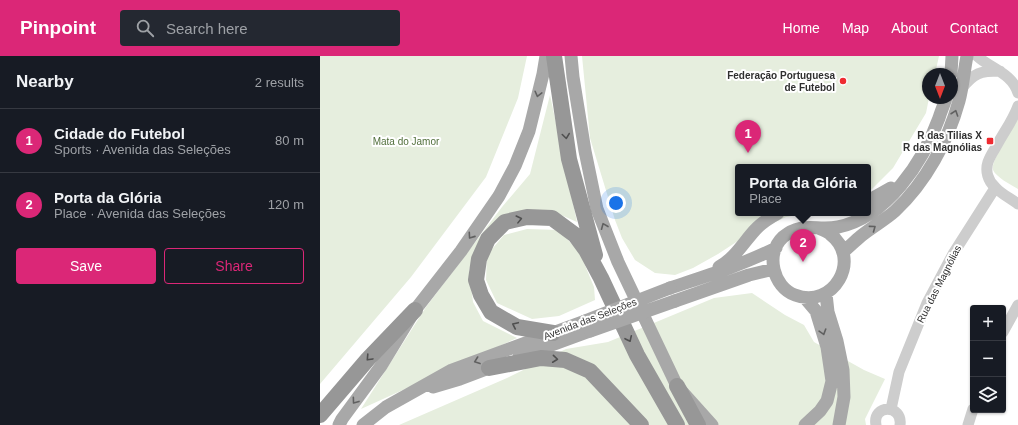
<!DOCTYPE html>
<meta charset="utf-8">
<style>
:root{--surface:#171b24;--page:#242831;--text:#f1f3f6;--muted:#9ea1a6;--line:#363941;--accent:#db2777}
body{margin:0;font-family:Helvetica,sans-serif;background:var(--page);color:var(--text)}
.controls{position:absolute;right:12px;bottom:12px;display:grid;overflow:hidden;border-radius:4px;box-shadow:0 1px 3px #0004}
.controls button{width:36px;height:36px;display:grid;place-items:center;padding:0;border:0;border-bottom:1px solid var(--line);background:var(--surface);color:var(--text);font:20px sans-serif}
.compass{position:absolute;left:602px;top:12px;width:36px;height:36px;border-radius:50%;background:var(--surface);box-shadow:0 1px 3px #0004;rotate:180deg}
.you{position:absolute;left:296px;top:147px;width:14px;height:14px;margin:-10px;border:3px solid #fff;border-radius:50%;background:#1a73e8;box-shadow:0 0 0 6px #1a73e833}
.badge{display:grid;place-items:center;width:26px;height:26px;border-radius:50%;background:var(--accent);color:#fff;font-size:13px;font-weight:700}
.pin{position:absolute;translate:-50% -33px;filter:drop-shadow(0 1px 2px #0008)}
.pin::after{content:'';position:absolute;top:21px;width:14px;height:12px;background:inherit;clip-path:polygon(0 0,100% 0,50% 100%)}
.popup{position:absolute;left:415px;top:108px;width:136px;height:52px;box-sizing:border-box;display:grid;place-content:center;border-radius:4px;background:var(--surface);filter:drop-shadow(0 1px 3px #0005);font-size:13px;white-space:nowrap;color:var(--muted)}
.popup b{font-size:15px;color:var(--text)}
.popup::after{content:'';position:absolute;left:50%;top:100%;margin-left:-8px;border:8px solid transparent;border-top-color:var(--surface)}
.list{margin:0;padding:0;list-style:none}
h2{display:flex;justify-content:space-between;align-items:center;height:52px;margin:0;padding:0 16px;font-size:17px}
h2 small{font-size:13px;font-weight:400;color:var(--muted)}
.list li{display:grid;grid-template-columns:26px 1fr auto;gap:12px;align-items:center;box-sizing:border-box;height:64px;padding:0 16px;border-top:1px solid var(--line)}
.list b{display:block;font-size:15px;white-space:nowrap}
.list p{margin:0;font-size:13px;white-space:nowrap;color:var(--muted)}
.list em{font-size:13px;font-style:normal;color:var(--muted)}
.actions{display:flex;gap:8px;padding:12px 16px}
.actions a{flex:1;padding:9px 0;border:1px solid var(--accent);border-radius:4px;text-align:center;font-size:14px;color:var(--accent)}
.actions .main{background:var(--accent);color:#fff}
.icon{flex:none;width:22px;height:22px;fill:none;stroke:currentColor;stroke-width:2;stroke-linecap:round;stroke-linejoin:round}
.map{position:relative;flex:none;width:698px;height:369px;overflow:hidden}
header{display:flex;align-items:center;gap:24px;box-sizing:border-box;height:56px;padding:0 20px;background:var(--accent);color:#fff}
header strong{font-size:19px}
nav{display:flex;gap:22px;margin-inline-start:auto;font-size:14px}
.search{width:280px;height:36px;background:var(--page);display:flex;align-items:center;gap:10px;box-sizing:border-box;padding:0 14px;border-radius:4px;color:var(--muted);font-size:15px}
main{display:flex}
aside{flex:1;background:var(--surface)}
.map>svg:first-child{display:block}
.green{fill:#e6eede}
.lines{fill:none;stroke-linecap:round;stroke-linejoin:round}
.minor{stroke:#cdcdcd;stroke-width:11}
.major{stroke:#a8a8a8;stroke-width:13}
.highway{stroke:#979797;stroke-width:16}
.major-bridge{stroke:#a8a8a8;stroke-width:13}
.oneway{stroke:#606060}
.oneway2{stroke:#4f4f4f}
.poi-dot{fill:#ef2b31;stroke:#fff;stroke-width:1.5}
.labels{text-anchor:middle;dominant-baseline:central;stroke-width:4;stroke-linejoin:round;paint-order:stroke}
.poi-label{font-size:10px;font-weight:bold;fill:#303030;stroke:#fff;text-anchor:end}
.park-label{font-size:10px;fill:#516f3b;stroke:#fff}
.street-label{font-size:10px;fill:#303030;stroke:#fff}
</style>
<header>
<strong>Pinpoint</strong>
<div class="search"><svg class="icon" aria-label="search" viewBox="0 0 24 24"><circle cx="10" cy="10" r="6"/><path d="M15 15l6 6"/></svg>Search here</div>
<nav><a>Home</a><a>Map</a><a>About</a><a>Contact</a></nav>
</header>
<main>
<aside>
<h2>Nearby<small>2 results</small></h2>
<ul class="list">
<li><span class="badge">1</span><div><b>Cidade do Futebol</b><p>Sports · Avenida das Seleções</p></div><em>80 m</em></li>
<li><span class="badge">2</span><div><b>Porta da Glória</b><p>Place · Avenida das Seleções</p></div><em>120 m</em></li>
</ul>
<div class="actions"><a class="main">Save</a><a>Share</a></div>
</aside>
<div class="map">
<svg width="698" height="369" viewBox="0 0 698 369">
<rect width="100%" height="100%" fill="#fff"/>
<!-- green -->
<path class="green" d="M 0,0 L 207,0 L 198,42 L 166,121 L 91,221 L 0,328 Z
M 262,0 L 619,0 L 615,18 L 608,18 L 608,42 L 609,42 L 606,57 L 573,112 L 548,137 L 548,111 L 418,111 L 418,157 L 488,157 L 466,161 L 424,181 L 398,198 L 373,212 L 355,219 L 335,217 L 315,204 L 302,182 L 295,164 L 270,82 Z
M 230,39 L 257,166 L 232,155 L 184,159 L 162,178 L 149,214 L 153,246 L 163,265 L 197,282 L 41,353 L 106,251 L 182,151 L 210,118 Z
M 698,63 L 698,133 C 691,129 676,121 673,114 C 670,106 693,71 698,63 Z
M 207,173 L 239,174 L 260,197 L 274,231 L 275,244 L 239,260 L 212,263 L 177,247 L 166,224 L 167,199 L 184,179 Z
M 432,237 L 465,259 L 484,269 L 494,286 L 544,314 L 565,323 L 545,363 L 546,369 L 79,369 L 187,322 L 246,293 L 288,286 L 394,242 Z"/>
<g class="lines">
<!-- minor -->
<path class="minor" d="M 657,0 C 671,13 692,17 698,37
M 642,32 C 654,17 660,15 680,15
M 698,50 C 693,64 684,76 677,89 C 674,94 670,100 668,106 C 665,115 668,125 675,131 C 681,138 690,142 698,148
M 683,276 L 698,249
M 571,353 L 579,316 L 607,247 L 633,198 L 675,132
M 556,369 C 552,348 583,348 580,369
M 648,369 L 653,353"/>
<!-- major -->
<path class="major" d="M 251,0 L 253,21 L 265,95 L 277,153 L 298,206 L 357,330 L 392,369
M 631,18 L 632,0
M 548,145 L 571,132
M 499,172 C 502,174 507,175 510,178 C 543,203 513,254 475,239 C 453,231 445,198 463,181 C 482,165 496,175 518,171 C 567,161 603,106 619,62 C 621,55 624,49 626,42
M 523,196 C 529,191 535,185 541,180 C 552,171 565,164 575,155 C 606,126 628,85 639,45 C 643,30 644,15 647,0
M 399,211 C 415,202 423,187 435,174 C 441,167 449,162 458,157
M 350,232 C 386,220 422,209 456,192
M 506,238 L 508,256 L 517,285 L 523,314 L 524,341 L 519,369
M 355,245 L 429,219 L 454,213
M 199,301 L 270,275
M 113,331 L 140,323 L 177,309
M 19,369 L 22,363 L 61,310 L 95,254 L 141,195 L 179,140 L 195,110 L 209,75 L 223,18 L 226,0
M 43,369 L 66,351 L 132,314 L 265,265
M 485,369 L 500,355 L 507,345 L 512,325 L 507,291 L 496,255 L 485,242"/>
<!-- highway -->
<path class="highway" d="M 234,0 L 249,103 L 275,199
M 233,277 L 197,271 L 171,256 L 161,239 L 156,224 L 159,203 L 168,183 L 185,166 L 207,161 L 232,162 L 255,179 L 266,194 L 281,222 L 317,299 L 357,369
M 169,312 L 221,302 L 245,304 L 270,315 L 321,369
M 357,330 L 378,369
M 0,359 L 48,303 L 95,254"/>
<!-- major-bridge -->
<path class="major-bridge" d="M 265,265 L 350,232
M 270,275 L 355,245"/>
</g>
<!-- one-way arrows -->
<defs><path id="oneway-chevron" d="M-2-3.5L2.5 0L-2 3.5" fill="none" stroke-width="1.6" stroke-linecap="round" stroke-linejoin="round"/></defs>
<g class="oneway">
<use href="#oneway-chevron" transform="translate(218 38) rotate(104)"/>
<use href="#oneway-chevron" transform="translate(635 57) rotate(-71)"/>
<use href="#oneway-chevron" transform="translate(284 170) rotate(-112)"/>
<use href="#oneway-chevron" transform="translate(553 172) rotate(-36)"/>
<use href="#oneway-chevron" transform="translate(151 180) rotate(125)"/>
<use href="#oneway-chevron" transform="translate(503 276) rotate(73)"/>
<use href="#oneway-chevron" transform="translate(157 305) rotate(160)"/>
<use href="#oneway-chevron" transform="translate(35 345) rotate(126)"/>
</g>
<g class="oneway2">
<use href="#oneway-chevron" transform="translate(246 80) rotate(82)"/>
<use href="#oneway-chevron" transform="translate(199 163) rotate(-14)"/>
<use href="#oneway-chevron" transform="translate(195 269) rotate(-155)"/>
<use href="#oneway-chevron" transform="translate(309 283) rotate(65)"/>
<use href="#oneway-chevron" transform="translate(49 302) rotate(133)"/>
<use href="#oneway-chevron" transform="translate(235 303) rotate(6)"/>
</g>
<!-- markers -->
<g class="poi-dot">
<circle cx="523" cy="25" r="4"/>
<rect x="666" y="81" width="8" height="8" rx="2"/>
</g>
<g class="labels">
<!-- poi labels -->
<g class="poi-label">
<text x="515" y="19">Federação Portuguesa<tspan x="515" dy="12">de Futebol</tspan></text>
<text x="662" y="79">R das Tilias X<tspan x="662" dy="12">R das Magnólias</tspan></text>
</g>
<!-- park labels -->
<g class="park-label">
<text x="86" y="85">Mata do Jamor</text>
</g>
<!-- street labels -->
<g class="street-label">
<text transform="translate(619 228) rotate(-63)">Rua das Magnólias</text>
<text transform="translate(270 263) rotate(-21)">Avenida das Seleções</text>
</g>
</g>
</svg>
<div class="controls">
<button>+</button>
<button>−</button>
<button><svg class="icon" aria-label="layers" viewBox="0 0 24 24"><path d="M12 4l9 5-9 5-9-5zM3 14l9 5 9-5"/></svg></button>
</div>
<svg class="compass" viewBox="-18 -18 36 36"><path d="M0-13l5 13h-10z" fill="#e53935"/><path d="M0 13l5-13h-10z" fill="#9ea1a6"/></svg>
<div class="you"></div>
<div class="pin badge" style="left:428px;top:97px">1</div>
<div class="pin badge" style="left:483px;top:206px">2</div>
<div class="popup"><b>Porta da Glória</b>Place</div>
</div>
</main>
